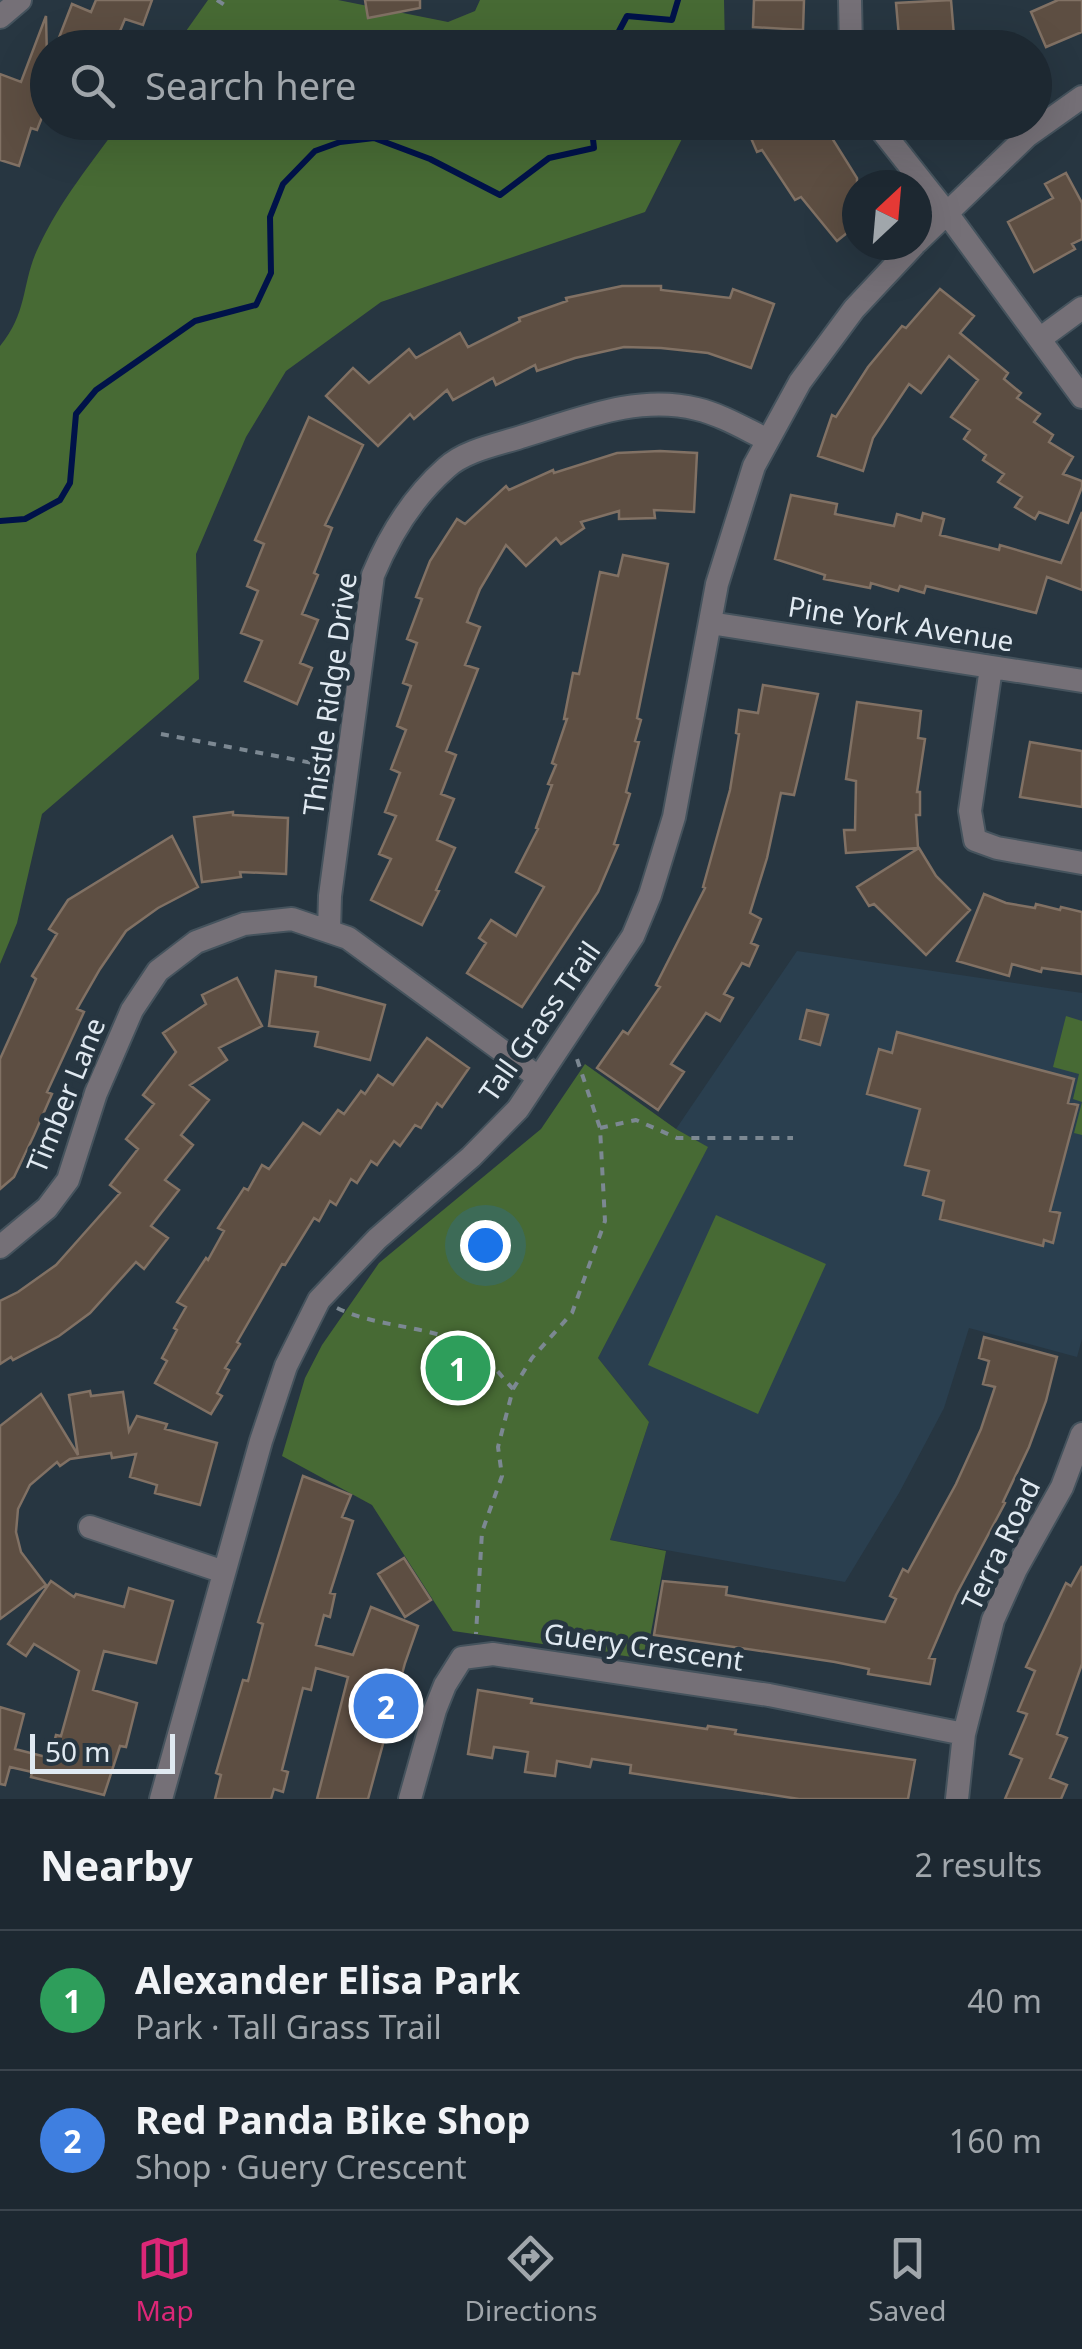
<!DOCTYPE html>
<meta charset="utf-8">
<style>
:root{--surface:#1d2831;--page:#253039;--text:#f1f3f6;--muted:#a0a6ab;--line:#3b444d;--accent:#db2777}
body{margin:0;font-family:"Noto Sans",sans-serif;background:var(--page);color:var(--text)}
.compass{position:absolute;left:842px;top:170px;width:90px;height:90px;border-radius:50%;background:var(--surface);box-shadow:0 10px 40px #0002;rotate:26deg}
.scale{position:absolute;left:30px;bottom:25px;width:145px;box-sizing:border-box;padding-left:10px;border:5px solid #e0e9f1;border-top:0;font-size:28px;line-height:35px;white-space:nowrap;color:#e0e9f1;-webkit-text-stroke:8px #273641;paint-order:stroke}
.you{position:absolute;left:485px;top:1245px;width:35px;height:35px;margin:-25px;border:8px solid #fff;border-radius:50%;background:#1a73e8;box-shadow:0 0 0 15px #1a73e833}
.badge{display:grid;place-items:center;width:65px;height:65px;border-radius:50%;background:var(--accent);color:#fff;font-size:32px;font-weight:700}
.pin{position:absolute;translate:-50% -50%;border:5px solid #fff;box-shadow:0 2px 10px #0006}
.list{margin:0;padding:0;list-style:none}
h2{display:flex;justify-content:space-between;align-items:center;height:130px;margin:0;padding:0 40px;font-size:42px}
h2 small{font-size:32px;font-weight:400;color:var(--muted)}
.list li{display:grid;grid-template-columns:65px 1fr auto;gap:30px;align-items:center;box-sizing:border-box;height:140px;padding:0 40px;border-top:2px solid var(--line)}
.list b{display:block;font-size:38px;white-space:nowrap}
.list p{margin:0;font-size:32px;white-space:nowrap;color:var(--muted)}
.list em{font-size:32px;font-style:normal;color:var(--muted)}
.icon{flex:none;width:55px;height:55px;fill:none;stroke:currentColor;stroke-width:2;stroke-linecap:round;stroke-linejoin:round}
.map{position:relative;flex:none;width:1082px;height:1799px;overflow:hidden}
.search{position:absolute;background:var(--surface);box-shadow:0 10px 40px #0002;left:30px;right:30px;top:30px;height:110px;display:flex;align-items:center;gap:25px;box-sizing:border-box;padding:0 35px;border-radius:55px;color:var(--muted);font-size:38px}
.sheet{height:410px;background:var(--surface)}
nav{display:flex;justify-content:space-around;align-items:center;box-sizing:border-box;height:140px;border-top:2px solid var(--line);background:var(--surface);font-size:28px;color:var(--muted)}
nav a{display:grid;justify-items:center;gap:5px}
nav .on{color:var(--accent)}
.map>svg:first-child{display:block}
.built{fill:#2a3f4f}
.green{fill:#476a34}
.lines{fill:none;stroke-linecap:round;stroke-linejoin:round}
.stream{stroke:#001249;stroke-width:6}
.building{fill:#5d4e42;stroke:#817164;stroke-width:2.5}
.minor-casing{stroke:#45535d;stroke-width:26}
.path{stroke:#7c8892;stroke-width:4;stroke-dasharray:8 8;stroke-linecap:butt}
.minor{stroke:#757077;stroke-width:22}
.labels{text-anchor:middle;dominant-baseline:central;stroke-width:10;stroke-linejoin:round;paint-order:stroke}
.street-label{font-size:28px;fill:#e0e9f1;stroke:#273641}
</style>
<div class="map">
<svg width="1082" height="1799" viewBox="0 0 1082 1799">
<rect width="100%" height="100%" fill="#273641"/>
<!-- built -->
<path class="built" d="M 797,951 L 1082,993 L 1082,1339 L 1077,1357 L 969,1328 L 944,1408 L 899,1493 L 845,1582 L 610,1540 L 649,1422 L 598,1358 L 707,1147 L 676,1129 Z"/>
<!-- green -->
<path class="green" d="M 208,0 L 338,0 L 448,22 L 475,11 L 480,0 L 724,0 L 725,47 L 174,48 Z
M 121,122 L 690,123 L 645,212 L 381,302 L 286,371 L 246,437 L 196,554 L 199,679 L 42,814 L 17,923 L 0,964 L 0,346 C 29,311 21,282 39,246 C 60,201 92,162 121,122 Z
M 1066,1016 L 1082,1021 L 1082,1135 L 1074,1133 L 1082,1102 L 1073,1099 L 1079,1074 L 1053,1067 Z
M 585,1064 L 676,1129 L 708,1147 L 598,1358 L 649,1422 L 610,1540 L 666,1551 L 646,1659 L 453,1631 L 372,1505 L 282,1456 L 305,1378 L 322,1345 L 379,1263 L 541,1129 Z
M 716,1215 L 826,1264 L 758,1414 L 648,1365 Z"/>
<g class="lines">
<!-- stream -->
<path class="stream" d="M 610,48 L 627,16 L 672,20 L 678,0
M 0,521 L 25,519 L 60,500 L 70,483 L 76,414 L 96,390 L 195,321 L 256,305 L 271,273 L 270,217 L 283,184 L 315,151 L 340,142 L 374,138 L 430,159 L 500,195 L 549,158 L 594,148 L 591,122"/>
</g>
<!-- building -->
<path class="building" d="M 96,0 L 152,0 L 143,25 L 125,19 L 113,48 L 55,48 L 72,4 L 91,12 Z
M 365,0 L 420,0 L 420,8 L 368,18 Z
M 754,0 L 804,0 L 803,30 L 753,27 Z
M 951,0 L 955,48 L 900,48 L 896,3 Z
M 1058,0 L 1082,0 L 1082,32 L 1046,47 L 1031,12 Z
M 46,16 L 48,102 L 37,130 L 31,128 L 19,166 L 0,160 L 0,74 L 21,82 Z
M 744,122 L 822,122 L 857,178 L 857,225 L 837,241 L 801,197 L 795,200 L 762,150 L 757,152 Z
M 1066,173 L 1082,203 L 1082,239 L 1072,244 L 1075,249 L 1034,272 L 1008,222 L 1053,198 L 1045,184 Z
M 622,286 L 661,286 L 661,290 L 730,298 L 733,289 L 774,304 L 751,368 L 708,353 L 661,348 L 624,347 L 575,358 L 537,371 L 535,365 L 496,385 L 493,378 L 453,400 L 447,390 L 414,419 L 410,414 L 378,446 L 326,396 L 353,368 L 369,383 L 409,349 L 416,358 L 460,333 L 468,347 L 520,321 L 519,318 L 567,301 L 566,298 Z
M 940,289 L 974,316 L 960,333 L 1008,373 L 1004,379 L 1021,393 L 1017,398 L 1040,414 L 1034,422 L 1053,435 L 1049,442 L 1073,457 L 1063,474 L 1082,481 L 1082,487 L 1068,523 L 1039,512 L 1035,519 L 1015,507 L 1022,497 L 998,482 L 1004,474 L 983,460 L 986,455 L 964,439 L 970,430 L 951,417 L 978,380 L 949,356 L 921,393 L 909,384 L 873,438 L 863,471 L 818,456 L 832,415 L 836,417 L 868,367 L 902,326 L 906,328 Z
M 309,417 L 363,445 L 325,525 L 332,528 L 314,573 L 318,575 L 302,614 L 318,620 L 300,663 L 312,668 L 297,704 L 245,681 L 262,641 L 241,633 L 258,591 L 247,586 L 264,544 L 255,540 Z
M 660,451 L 697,453 L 694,512 L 654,510 L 655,518 L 619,519 L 619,511 L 581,522 L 584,528 L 561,544 L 556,538 L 526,566 L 506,545 L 480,589 L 467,622 L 480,627 L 465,665 L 478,669 L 446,751 L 456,755 L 441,794 L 454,799 L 437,840 L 455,848 L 436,890 L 439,891 L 422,925 L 371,900 L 391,859 L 379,854 L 396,816 L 385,812 L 400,773 L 391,769 L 406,730 L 397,726 L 411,686 L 403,683 L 417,643 L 407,639 L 422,599 L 416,597 L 430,561 L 457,519 L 465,524 L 506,486 L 509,490 L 553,470 L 554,473 L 617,453 Z
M 791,495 L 837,504 L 835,514 L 894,526 L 897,514 L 921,521 L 923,513 L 944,519 L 940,535 L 999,550 L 1000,545 L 1061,563 L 1082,512 L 1082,590 L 1047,577 L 1036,613 L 926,586 L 924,593 L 900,586 L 898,591 L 871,583 L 870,588 L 824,579 L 825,575 L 775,559 Z
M 623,555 L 668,564 L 637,718 L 641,720 L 635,741 L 639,742 L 626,792 L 630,794 L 614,844 L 618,845 L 598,892 L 522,1007 L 467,973 L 486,943 L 479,938 L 491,920 L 516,936 L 544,887 L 516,872 L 538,829 L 536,828 L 552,785 L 548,784 L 556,765 L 552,763 L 567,719 L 564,719 L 573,673 L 579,674 L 600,572 L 618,576 Z
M 763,685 L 818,694 L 794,795 L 781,793 L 767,858 L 750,913 L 761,919 L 751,943 L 758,946 L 749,966 L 742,963 L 724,994 L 733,998 L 720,1021 L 706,1013 L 671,1064 L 684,1072 L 658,1110 L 597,1068 L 623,1031 L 628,1034 L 660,987 L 656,985 L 705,888 L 703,887 L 730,790 L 739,734 L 736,733 L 739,710 L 758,713 Z
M 857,702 L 921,711 L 918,738 L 925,739 L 917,792 L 920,792 L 920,815 L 916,815 L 918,848 L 846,853 L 844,830 L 855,830 L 856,781 L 846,779 Z
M 1030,742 L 1082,751 L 1082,807 L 1020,797 Z
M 233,812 L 233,815 L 288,818 L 286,874 L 240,872 L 241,877 L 202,882 L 194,817 Z
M 172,836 L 198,887 L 158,908 L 126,931 L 100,969 L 77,1009 L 84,1012 L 47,1092 L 52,1094 L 34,1135 L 14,1177 L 0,1189 L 0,1059 L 36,979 L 32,976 L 57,934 L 49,929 L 68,900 Z
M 919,848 L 936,876 L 970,910 L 926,955 L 874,904 L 869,906 L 857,887 Z
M 984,894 L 1006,903 L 1035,908 L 1036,904 L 1060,910 L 1061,907 L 1082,912 L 1082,974 L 1042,968 L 1041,972 L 1012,964 L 1009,976 L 957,961 Z
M 276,971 L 316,977 L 315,986 L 385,1005 L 370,1060 L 315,1046 L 318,1032 L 269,1026 Z
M 237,978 L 262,1026 L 219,1048 L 227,1060 L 190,1085 L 209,1100 L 181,1135 L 193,1145 L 165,1180 L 179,1190 L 151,1226 L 168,1238 L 144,1269 L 136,1262 L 90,1313 L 59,1336 L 13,1360 L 11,1357 L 0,1364 L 0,1301 L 18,1292 L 56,1265 L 120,1193 L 110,1185 L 138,1149 L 126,1139 L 154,1104 L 143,1095 L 176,1052 L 163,1033 L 206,1004 L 202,995 Z
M 807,1010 L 828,1015 L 820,1045 L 800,1039 Z
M 897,1032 L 1074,1079 L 1068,1103 L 1078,1105 L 1050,1211 L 1060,1213 L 1053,1243 L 1044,1240 L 1043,1246 L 940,1219 L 944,1201 L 923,1195 L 929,1171 L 905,1165 L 920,1109 L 867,1094 L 879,1049 L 892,1053 Z
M 427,1038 L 469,1068 L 442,1107 L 437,1103 L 421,1128 L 415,1125 L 400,1146 L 394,1141 L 377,1165 L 371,1161 L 357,1183 L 351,1179 L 336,1205 L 330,1201 L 319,1221 L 314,1218 L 285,1265 L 282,1264 L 237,1342 L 240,1344 L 225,1368 L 229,1370 L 217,1393 L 222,1396 L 211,1414 L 155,1383 L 167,1361 L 162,1358 L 177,1330 L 174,1328 L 186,1307 L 177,1302 L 206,1258 L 208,1260 L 224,1231 L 218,1228 L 244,1188 L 248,1190 L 262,1165 L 269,1169 L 303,1123 L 320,1134 L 338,1110 L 344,1114 L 361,1091 L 365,1094 L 378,1075 L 393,1085 Z
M 984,1337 L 1057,1357 L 1046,1401 L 1029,1447 L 1003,1502 L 1005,1503 L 956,1595 L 929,1658 L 935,1659 L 930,1684 L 868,1674 L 869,1669 L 835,1662 L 654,1635 L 663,1581 L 727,1587 L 726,1595 L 885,1622 L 896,1599 L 890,1596 L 903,1569 L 908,1572 L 956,1484 L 981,1429 L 995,1387 L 983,1384 L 989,1361 L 979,1358 Z
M 90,1391 L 91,1396 L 123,1392 L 129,1431 L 137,1416 L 167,1424 L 165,1429 L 217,1443 L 200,1505 L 155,1493 L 157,1485 L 130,1477 L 136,1454 L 112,1458 L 111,1453 L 70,1459 L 60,1466 L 57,1462 L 30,1485 L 18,1509 L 16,1532 L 21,1552 L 46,1585 L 0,1619 L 0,1426 L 41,1394 L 78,1455 L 69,1395 Z
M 303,1476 L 351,1495 L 342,1517 L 353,1521 L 330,1593 L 335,1594 L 330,1617 L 324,1615 L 316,1645 L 353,1655 L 371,1607 L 418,1626 L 405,1663 L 368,1799 L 317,1799 L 348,1677 L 316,1668 L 311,1690 L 303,1688 L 282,1770 L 288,1772 L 283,1792 L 274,1789 L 271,1799 L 215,1799 L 221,1775 L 216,1773 L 243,1680 L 248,1681 L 263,1624 L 258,1622 Z
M 404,1558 L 431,1600 L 405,1617 L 378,1574 Z
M 1082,1566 L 1082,1664 L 1057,1734 L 1067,1738 L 1050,1778 L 1067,1785 L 1061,1799 L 1005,1799 L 1022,1759 L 1010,1754 L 1027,1714 L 1018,1711 L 1035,1671 L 1026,1667 L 1066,1583 L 1071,1586 Z
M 51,1581 L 74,1597 L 76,1594 L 124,1607 L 129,1588 L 173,1601 L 156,1663 L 104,1651 L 93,1690 L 137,1703 L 126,1747 L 120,1746 L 104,1795 L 31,1777 L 32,1772 L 10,1767 L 5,1785 L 0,1784 L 0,1707 L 24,1714 L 15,1749 L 50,1758 L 56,1735 L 61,1736 L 79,1671 L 34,1644 L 26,1656 L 8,1644 Z
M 478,1690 L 532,1699 L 531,1703 L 707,1729 L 708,1726 L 736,1730 L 735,1734 L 915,1760 L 908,1799 L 799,1799 L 630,1773 L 631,1765 L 592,1759 L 590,1767 L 557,1761 L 555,1776 L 525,1772 L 528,1752 L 494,1747 L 492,1758 L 468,1754 Z"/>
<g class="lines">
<defs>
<path id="minor" d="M 850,0 L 851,48
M 0,17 L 20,0
M 875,122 L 946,212 L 1082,397
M 917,242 L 1027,136 L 1082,97
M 1041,338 L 1082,308
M 710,623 L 1082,681
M 991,668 L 970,811 L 975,840 L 997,848 L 1082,863
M 329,931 L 330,896 L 373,575 C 390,534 412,498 446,468 C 465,450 500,444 524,436 C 580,419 638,394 697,409 C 722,415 745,429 768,440
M 0,1247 L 47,1208 L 68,1180 L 96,1093 L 132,1010 L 158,971 L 196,942 L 244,924 L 292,919 L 348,938 L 538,1077
M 90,1527 L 224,1572
M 161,1799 L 261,1441 L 286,1366 L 319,1300 L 377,1239 L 471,1157 L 518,1109 L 633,936 L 650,895 L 674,817 L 717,584 L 754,466 L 800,382 L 854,309 L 914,245
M 410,1799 L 435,1710 L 445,1685 L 462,1658 L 493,1654 L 769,1695 L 964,1734
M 957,1799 L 964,1734 L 993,1620 L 1016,1569 L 1062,1487 L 1082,1434"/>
</defs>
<!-- minor casing -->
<use href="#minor" class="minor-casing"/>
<!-- path -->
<path class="path" d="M 217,0 L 226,6
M 161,734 L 328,766
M 600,1128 L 636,1120 L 677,1138 L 793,1138
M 337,1308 C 381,1329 430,1324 473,1349 C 488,1358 501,1376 513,1389 L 498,1447 L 502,1476 L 482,1532 L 476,1634
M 513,1389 L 532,1358 L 572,1313 L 605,1221 L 600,1128 L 577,1059"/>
<!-- minor -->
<use href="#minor" class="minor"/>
</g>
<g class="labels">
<!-- street labels -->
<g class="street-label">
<text transform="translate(901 623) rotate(9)">Pine York Avenue</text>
<text transform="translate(329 694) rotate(-82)">Thistle Ridge Drive</text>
<text transform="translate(539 1021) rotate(-55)">Tall Grass Trail</text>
<text transform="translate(65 1095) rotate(-68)">Timber Lane</text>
<text transform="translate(1000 1544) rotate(-64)">Terra Road</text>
<text transform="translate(644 1646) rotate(8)">Guery Crescent</text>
</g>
</g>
</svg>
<svg class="compass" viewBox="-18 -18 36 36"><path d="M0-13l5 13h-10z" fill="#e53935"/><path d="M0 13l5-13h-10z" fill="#a0a6ab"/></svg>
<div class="scale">50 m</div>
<div class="you"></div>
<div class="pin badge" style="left:458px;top:1368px;background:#2e9e5b">1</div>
<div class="pin badge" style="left:386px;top:1706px;background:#3f7fe0">2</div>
<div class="search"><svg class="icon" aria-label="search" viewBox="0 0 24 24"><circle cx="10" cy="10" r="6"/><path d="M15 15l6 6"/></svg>Search here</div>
</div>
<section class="sheet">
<h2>Nearby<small>2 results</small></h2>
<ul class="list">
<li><span class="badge" style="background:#2e9e5b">1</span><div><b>Alexander Elisa Park</b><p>Park · Tall Grass Trail</p></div><em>40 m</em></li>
<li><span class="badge" style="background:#3f7fe0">2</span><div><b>Red Panda Bike Shop</b><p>Shop · Guery Crescent</p></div><em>160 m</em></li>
</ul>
</section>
<nav>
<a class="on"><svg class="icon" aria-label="map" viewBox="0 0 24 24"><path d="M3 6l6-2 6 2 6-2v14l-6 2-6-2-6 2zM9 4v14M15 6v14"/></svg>Map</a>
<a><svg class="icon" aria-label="directions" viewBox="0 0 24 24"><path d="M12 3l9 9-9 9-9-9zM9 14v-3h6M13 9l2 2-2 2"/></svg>Directions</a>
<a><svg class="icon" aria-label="saved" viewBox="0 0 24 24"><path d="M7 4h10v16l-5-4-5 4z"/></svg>Saved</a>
</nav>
